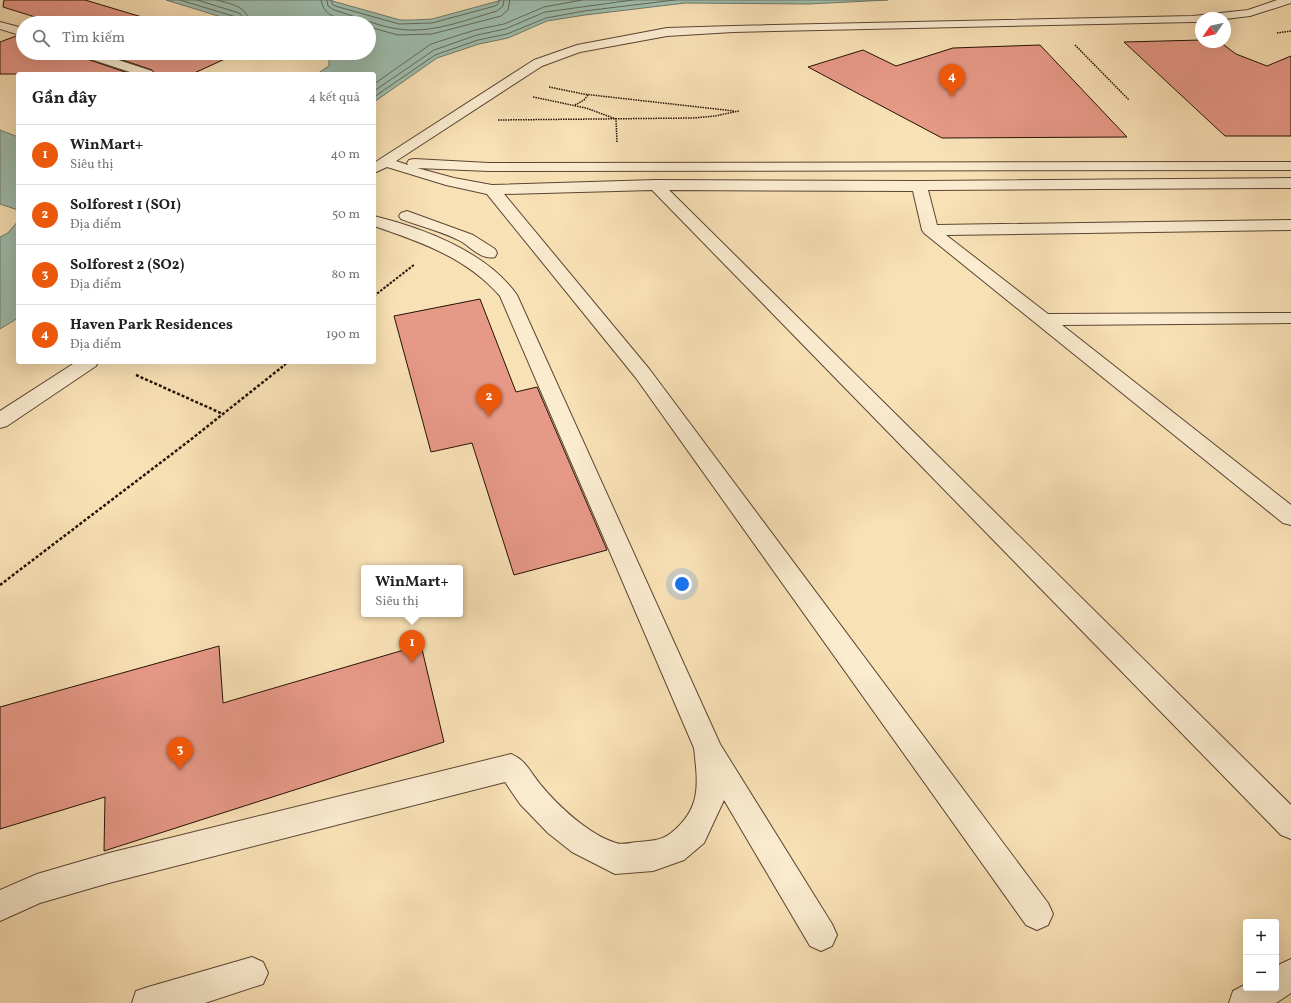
<!DOCTYPE html>
<html lang="vi">
<meta charset="utf-8">
<style>
:root{--surface:#fff;--page:#f6f6f6;--text:#222;--muted:#767676;--line:#e0e0e0;--accent:#ea580c}
body{margin:0;font-family:Vollkorn,serif;background:var(--page);color:var(--text)}
.controls{position:absolute;right:12px;bottom:12px;display:grid;overflow:hidden;border-radius:4px;box-shadow:0 4px 16px #0002}
.controls button{width:36px;height:36px;display:grid;place-items:center;padding:0;border:0;border-bottom:1px solid var(--line);background:var(--surface);color:var(--text);font:20px sans-serif}
.compass{position:absolute;left:1195px;top:12px;width:36px;height:36px;border-radius:50%;background:var(--surface);box-shadow:0 4px 16px #0002;rotate:236deg}
.you{position:absolute;left:682px;top:584px;width:14px;height:14px;margin:-10px;border:3px solid #fff;border-radius:50%;background:#1a73e8;box-shadow:0 0 0 6px #1a73e833}
.badge{display:grid;place-items:center;width:26px;height:26px;border-radius:50%;background:var(--accent);color:#fff;font-size:13px;font-weight:700}
.pin{position:absolute;translate:-50% -33px;filter:drop-shadow(0 1px 2px #0008)}
.pin::after{content:'';position:absolute;top:21px;width:14px;height:12px;background:inherit;clip-path:polygon(0 0,100% 0,50% 100%)}
.popup{position:absolute;left:361px;top:565px;width:102px;height:52px;box-sizing:border-box;display:grid;place-content:center;border-radius:4px;background:var(--surface);filter:drop-shadow(0 1px 3px #0005);font-size:13px;white-space:nowrap;color:var(--muted)}
.popup b{font-size:15px;color:var(--text)}
.popup::after{content:'';position:absolute;left:50%;top:100%;margin-left:-8px;border:8px solid transparent;border-top-color:var(--surface)}
.list{margin:0;padding:0;list-style:none}
h2{display:flex;justify-content:space-between;align-items:center;height:52px;margin:0;padding:0 16px;font-size:17px}
h2 small{font-size:13px;font-weight:400;color:var(--muted)}
.list li{display:grid;grid-template-columns:26px 1fr auto;gap:12px;align-items:center;box-sizing:border-box;height:60px;padding:0 16px;border-top:1px solid var(--line)}
.list b{display:block;font-size:15px;white-space:nowrap}
.list p{margin:0;font-size:13px;white-space:nowrap;color:var(--muted)}
.list em{font-size:13px;font-style:normal;color:var(--muted)}
.icon{flex:none;width:22px;height:22px;fill:none;stroke:currentColor;stroke-width:2;stroke-linecap:round;stroke-linejoin:round}
.map{position:relative;flex:none;width:1291px;height:1003px;overflow:hidden}
.search{position:absolute;background:var(--surface);box-shadow:0 4px 16px #0002;left:16px;top:16px;width:360px;height:44px;display:flex;align-items:center;gap:10px;box-sizing:border-box;padding:0 14px;border-radius:22px;color:var(--muted);font-size:15px}
.panel{position:absolute;background:var(--surface);box-shadow:0 4px 16px #0002;left:16px;top:72px;width:360px;height:292px;border-radius:4px}
.map>svg:first-child{display:block}
.water{fill:#9ebeae;stroke:#6e796b}
.lines{fill:none;stroke-linecap:round;stroke-linejoin:round}
.shore{stroke:#62685a;stroke-width:1}
.building{fill:#e79987;stroke:#251106}
.street-casing{stroke:#5a4532;stroke-width:2}
.path-far2{stroke:#251106;stroke-width:1.5;stroke-dasharray:1.5 1;stroke-linecap:butt}
.path-far1{stroke:#251106;stroke-width:2;stroke-dasharray:2.5 1.5;stroke-linecap:butt}
.path{stroke:#251106;stroke-width:2.5;stroke-dasharray:3 2;stroke-linecap:butt}
.street{fill:#fbecd0;fill-rule:evenodd}
</style>
<div class="map">
<svg width="1291" height="1003" viewBox="0 0 1291 1003">
<rect width="100%" height="100%" fill="#f9e1b6"/>
<filter id="stains"><feTurbulence type="fractalNoise" baseFrequency=".005" numOctaves="4"/><feColorMatrix values="0 0 0 0 .2 0 0 0 0 .09 0 0 0 0 .02 0 0 0 .5 -.17"/></filter>
<radialGradient id="worn" r=".72"><stop offset=".6" stop-color="#630" stop-opacity="0"/><stop offset="1" stop-color="#630" stop-opacity=".3"/></radialGradient>
<!-- water -->
<path class="water" d="M 166,0 L 329,0 L 400,20 L 414,20 L 432,19 L 502,0 L 888,0 L 809,4 L 685,3 L 585,15 L 547,21 L 508,38 L 479,44 L 437,58 L 374,102 L 374,74 L 317,74 L 329,66 L 329,55 L 327,53 L 369,53 L 369,23 L 241,23 Z
M 0,130 L 18,137 L 18,214 L 18,210 L 0,204 Z
M 18,221 L 18,318 L 0,329 L 0,237 L 8,233 Z"/>
<g class="lines">
<!-- shore -->
<path class="shore" d="M 180,0 L 236,17 L 239,19 L 239,23
M 197,0 L 239,13 L 243,17 L 244,23
M 217,0 C 231,4 247,6 250,23
M 321,0 C 324,18 341,19 356,23
M 327,0 L 328,6 L 334,10 C 355,16 377,26 398,29 C 432,34 465,20 497,11 L 503,6 L 504,0
M 332,0 L 332,4 L 335,6 L 399,24 L 432,23 L 495,6 L 498,4 L 499,0
M 369,27 L 398,35 L 432,34 L 501,16 L 508,10 L 510,0
M 374,84 L 431,44 L 475,30 L 504,24 L 544,7 L 582,0
M 374,91 L 434,50 L 477,35 L 505,29 L 545,12 L 633,0
M 374,97 L 435,55 L 478,40 L 507,34 L 546,18 L 584,11 L 675,0"/>
</g>
<!-- building -->
<path class="building" d="M 4,0 L 85,0 L 162,23 L 49,23 L 51,22 L 3,7 Z
M 16,36 L 23,37 L 23,53 L 78,53 L 81,57 L 131,74 L 0,74 L 0,42 Z
M 1201,40 L 1201,42 L 1220,42 L 1236,54 L 1267,66 L 1291,56 L 1291,136 L 1225,136 L 1124,42 Z
M 1040,45 L 1127,137 L 942,138 L 808,67 L 863,50 L 896,66 L 953,48 Z
M 102,53 L 238,53 L 192,74 L 155,74 L 152,70 Z
M 480,299 L 516,392 L 537,387 L 607,550 L 514,575 L 472,443 L 431,452 L 394,316 Z
M 421,645 L 444,742 L 104,851 L 105,797 L 0,829 L 0,707 L 219,646 L 223,703 Z"/>
<g class="lines">
<defs>
<path id="street" d="M 1277,0 L 1291,0 L 1291,3 L 1250,16 L 1225,19 L 1201,18 L 1201,22 L 1193,22 L 733,32 L 667,36 L 580,52 L 542,66 L 396,161 L 408,165 L 407,163 L 409,160 L 414,159 L 489,163 L 1291,162 L 1291,170 L 489,171 L 417,168 L 454,178 L 492,185 L 656,180 L 919,181 L 1291,178 L 1291,188 L 928,190 L 937,225 L 1291,220 L 1291,230 L 946,235 L 1048,314 L 1291,313 L 1291,323 L 1062,325 L 1291,505 L 1291,525 L 1283,523 L 924,233 L 922,230 L 913,191 L 669,190 L 1291,805 L 1291,839 L 1281,835 L 652,190 L 504,194 L 650,370 L 1048,903 L 1053,914 L 1048,925 L 1037,930 L 1026,925 L 636,378 L 487,194 L 446,185 L 387,167 L 374,173 L 374,163 L 534,60 L 577,45 L 667,28 L 733,26 L 1193,16 L 1248,10 Z
M 0,22 L 23,28 L 23,36 L 0,29 Z
M 79,53 L 97,53 L 152,71 L 154,74 L 136,74 L 81,56 Z
M 407,211 L 473,235 L 495,249 L 497,253 L 495,257 C 482,260 473,249 462,242 C 447,233 419,226 401,219 L 399,216 L 401,213 Z
M 374,216 C 423,228 487,252 517,295 L 720,744 L 832,924 L 837,935 L 832,946 L 821,951 L 810,946 L 724,800 L 704,843 L 684,860 L 653,871 L 615,874 L 572,852 L 548,833 L 520,804 L 505,782 L 109,883 L 40,903 L 0,921 L 0,890 L 37,874 L 109,853 L 511,754 C 526,760 530,772 540,784 C 557,805 589,835 616,843 C 621,845 630,843 637,842 C 649,841 661,841 671,833 C 702,808 698,784 694,748 L 500,296 C 467,258 421,242 374,226 Z
M 76,362 L 98,362 L 96,366 L 7,426 L 0,428 L 0,411 Z
M 252,957 L 263,962 L 268,973 L 263,984 L 205,1003 L 132,1003 L 136,991 L 148,987 Z
M 1291,959 L 1291,993 L 1276,1003 L 1229,1003 L 1233,991 L 1246,984 L 1246,988 L 1276,988 L 1276,966 Z"/>
</defs>
<!-- street casing -->
<use href="#street" class="street-casing"/>
<!-- path-far2 -->
<path class="path-far2" d="M 1277,33 L 1291,31
M 1075,45 L 1129,100
M 549,87 L 583,94 L 734,111
M 533,97 L 586,108 L 616,119 L 617,143
M 575,105 L 584,100 L 588,95
M 498,120 L 693,118 L 715,116 L 739,111"/>
<!-- path-far1 -->
<path class="path-far1" d="M 374,296 L 415,264
M 281,368 L 288,362"/>
<!-- path -->
<path class="path" d="M 136,375 L 223,414
M 0,585 L 189,441 L 282,367"/>
<!-- street -->
<use href="#street" class="street"/>
</g>
<rect width="100%" height="100%" filter="url(#stains)"/>
<rect width="100%" height="100%" fill="url(#worn)"/>
</svg>
<div class="controls">
<button>+</button>
<button>−</button>
</div>
<svg class="compass" viewBox="-18 -18 36 36"><path d="M0-13l5 13h-10z" fill="#e53935"/><path d="M0 13l5-13h-10z" fill="#767676"/></svg>
<div class="you"></div>
<div class="pin badge" style="left:412px;top:663px">1</div>
<div class="popup"><b>WinMart+</b>Siêu thị</div>
<div class="pin badge" style="left:489px;top:417px">2</div>
<div class="pin badge" style="left:180px;top:770px">3</div>
<div class="pin badge" style="left:952px;top:97px">4</div>
<div class="search"><svg class="icon" aria-label="search" viewBox="0 0 24 24"><circle cx="10" cy="10" r="6"/><path d="M15 15l6 6"/></svg>Tìm kiếm</div>
<section class="panel">
<h2>Gần đây<small>4 kết quả</small></h2>
<ul class="list">
<li><span class="badge">1</span><div><b>WinMart+</b><p>Siêu thị</p></div><em>40 m</em></li>
<li><span class="badge">2</span><div><b>Solforest 1 (SO1)</b><p>Địa điểm</p></div><em>50 m</em></li>
<li><span class="badge">3</span><div><b>Solforest 2 (SO2)</b><p>Địa điểm</p></div><em>80 m</em></li>
<li><span class="badge">4</span><div><b>Haven Park Residences</b><p>Địa điểm</p></div><em>190 m</em></li>
</ul>
</section>
</div>
